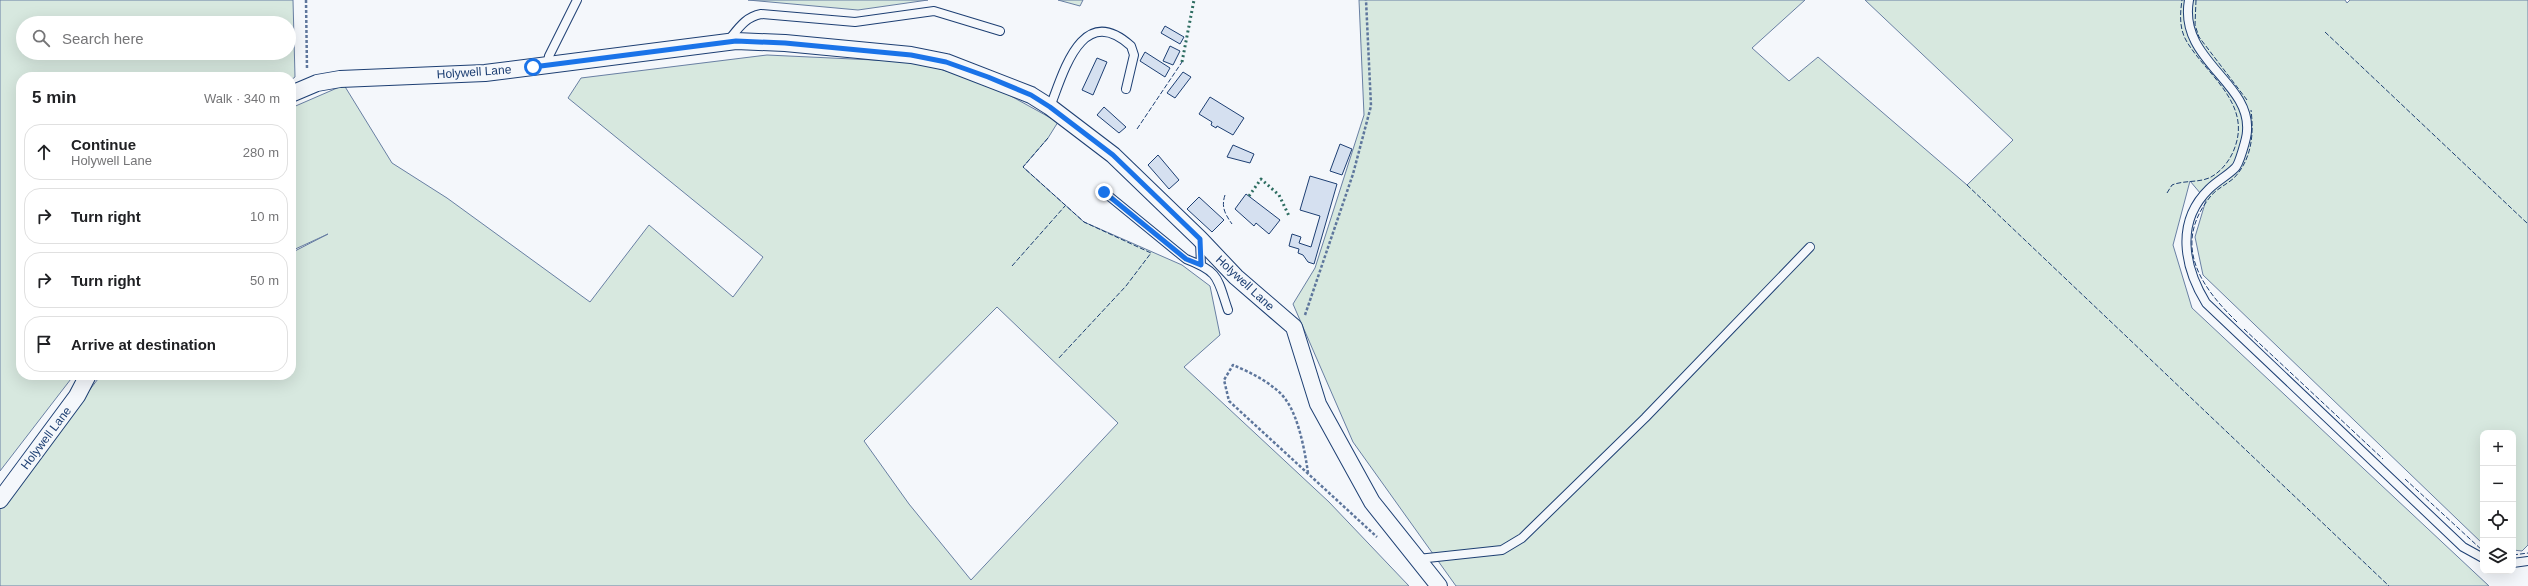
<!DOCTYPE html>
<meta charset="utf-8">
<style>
:root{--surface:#fff;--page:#f2f2f2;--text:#202124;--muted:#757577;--line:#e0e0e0}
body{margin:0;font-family:Arial,sans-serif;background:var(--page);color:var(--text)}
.controls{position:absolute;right:12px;bottom:12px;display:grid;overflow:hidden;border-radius:8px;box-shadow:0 4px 16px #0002}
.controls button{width:36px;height:36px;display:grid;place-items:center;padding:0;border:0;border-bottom:1px solid var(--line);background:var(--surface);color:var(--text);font:20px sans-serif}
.stop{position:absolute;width:12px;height:12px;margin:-9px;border:3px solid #1a73e8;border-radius:50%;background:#fff}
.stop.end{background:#1a73e8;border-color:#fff;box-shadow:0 1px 4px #0008}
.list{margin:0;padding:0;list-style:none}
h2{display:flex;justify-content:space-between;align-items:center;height:52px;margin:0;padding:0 16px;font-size:17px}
h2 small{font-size:13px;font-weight:400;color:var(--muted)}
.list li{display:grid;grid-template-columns:26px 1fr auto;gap:12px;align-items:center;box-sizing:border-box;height:56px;margin:0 8px 8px;padding:0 8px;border:1px solid var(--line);border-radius:16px}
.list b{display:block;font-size:15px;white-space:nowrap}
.list p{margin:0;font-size:13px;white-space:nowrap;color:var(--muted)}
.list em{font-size:13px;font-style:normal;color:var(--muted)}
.icon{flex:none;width:22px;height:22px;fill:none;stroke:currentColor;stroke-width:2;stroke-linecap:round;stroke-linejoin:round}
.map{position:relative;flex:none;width:2528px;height:586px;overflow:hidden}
.search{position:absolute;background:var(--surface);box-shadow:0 4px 16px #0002;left:16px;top:16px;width:280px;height:44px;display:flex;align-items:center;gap:10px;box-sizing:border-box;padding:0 14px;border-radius:22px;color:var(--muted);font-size:15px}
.panel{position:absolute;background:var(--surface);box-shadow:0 4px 16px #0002;left:16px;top:72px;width:280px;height:308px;border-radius:16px}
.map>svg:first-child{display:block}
.green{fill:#d7e8df;stroke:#687fa3;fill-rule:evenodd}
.building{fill:#d5e0f0;stroke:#1d3f73}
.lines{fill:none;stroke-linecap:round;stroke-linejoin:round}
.service-casing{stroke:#1d3f73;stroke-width:10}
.minor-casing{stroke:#1d3f73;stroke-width:18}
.path{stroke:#5e769c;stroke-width:2.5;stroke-dasharray:3 2;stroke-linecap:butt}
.service{stroke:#f4f7fb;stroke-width:8}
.minor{stroke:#f4f7fb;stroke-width:16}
.hedge{stroke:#2c6c60;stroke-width:3;stroke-dasharray:2 3;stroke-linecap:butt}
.fence{stroke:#1d3f73;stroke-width:1;stroke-dasharray:5 2;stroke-linecap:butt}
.route{stroke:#1a73e8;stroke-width:5}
.labels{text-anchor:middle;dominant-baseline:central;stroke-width:3;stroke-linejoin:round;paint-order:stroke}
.street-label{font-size:12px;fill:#1d3f73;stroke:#f4f7fb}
</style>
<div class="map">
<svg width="2528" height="586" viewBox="0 0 2528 586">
<rect width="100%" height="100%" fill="#f4f7fb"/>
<!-- green -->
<path class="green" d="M 0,0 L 293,0 L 295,77 L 291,80 L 291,77 L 21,77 L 21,375 L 74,375 L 0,471 ZM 23,23 L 289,23 L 289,53 L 23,53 Z
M 748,0 L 928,0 L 858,10 Z
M 1058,0 L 1083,0 L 1080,6 Z
M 1359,0 L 1805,0 L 1752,48 L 1789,81 L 1818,57 L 1967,185 L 2013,140 L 1865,0 L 2345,0 L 2347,3 L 2350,0 L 2528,0 L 2528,545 L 2522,551 L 2513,550 L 2513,433 L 2483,433 L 2483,544 L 2203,275 L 2195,237 L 2206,200 L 2190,181 L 2173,245 L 2192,308 L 2489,586 L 1456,586 L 1353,442 L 1293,304 L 1315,268 L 1364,115 Z
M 767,55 L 917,62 L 989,84 L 1058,122 L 1048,138 L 1023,167 L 1084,222 L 1182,265 L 1210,286 L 1220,335 L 1184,367 L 1329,502 L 1409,586 L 0,586 L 0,507 L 101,375 L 291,375 L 291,253 L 328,234 L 291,251 L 291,108 L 344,85 L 392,163 L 447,198 L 590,302 L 649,225 L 733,297 L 763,257 L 568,98 L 581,78 ZM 997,307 L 1118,423 L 971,580 L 909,504 L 864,441 Z"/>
<!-- building -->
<path class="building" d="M 1165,26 L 1184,37 L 1180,44 L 1161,33 Z
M 1170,46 L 1180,51 L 1173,65 L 1163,61 Z
M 1145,52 L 1170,68 L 1165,77 L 1140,61 Z
M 1097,58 L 1107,62 L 1093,95 L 1082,90 Z
M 1183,72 L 1191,77 L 1175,98 L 1167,93 Z
M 1210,97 L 1244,118 L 1233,135 L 1217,126 L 1216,128 L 1211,125 L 1212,122 L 1199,114 Z
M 1104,107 L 1126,127 L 1119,133 L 1097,115 Z
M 1340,144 L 1352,149 L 1342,175 L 1330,171 Z
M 1233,145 L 1254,154 L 1250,163 L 1227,157 Z
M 1158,155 L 1179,180 L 1169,189 L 1148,165 Z
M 1310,176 L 1337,184 L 1314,264 L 1308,262 L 1303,255 L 1298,253 L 1299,249 L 1289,246 L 1292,234 L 1301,237 L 1299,243 L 1311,247 L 1320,216 L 1300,210 Z
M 1246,194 L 1280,220 L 1269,234 L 1256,223 L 1254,226 L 1235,209 Z
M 1199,197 L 1224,220 L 1212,232 L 1187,209 Z"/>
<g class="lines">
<defs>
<path id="service" d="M 2189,0 C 2178,60 2251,82 2247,131 C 2247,137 2239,165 2235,168 C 2227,176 2217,181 2209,189 C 2175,222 2184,267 2206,303 L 2463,547 L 2483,558
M 728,41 C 738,29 745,17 761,14 L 855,22 L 934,11 L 1000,31
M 547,65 L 549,56 L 577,0
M 1050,107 C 1064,71 1082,2 1131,46 L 1134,55 L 1126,89
M 1104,192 L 1186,259 C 1220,272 1217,278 1228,310
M 1200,242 L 1201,265
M 1418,559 L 1502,550 L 1522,538 L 1645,418 L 1810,247
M 2513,563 L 2528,561"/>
<path id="minor" d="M 291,94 L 317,83 L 340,79 L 485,73 L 736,41 L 785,43 L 911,55 L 946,62 L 1031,95 L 1050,107 L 1113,155 L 1200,239 L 1236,277 L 1294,327 L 1318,404 L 1372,502 L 1439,586
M 0,500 L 77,396 L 88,375"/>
</defs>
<!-- service casing -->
<use href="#service" class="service-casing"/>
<!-- minor casing -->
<use href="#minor" class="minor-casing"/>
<!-- path -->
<path class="path" d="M 306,0 L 307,69
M 1305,315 L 1353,174 L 1371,106 L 1366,0
M 1308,473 C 1305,452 1299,418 1286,400 C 1276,385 1250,372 1233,365 L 1224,380 L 1229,401 L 1377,537"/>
<!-- service -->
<use href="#service" class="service"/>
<!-- minor -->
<use href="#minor" class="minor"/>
<!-- hedge -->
<path class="hedge" d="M 1182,62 L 1194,0
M 1249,196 L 1261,179 L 1279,195 L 1289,216"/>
<!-- fence -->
<path class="fence" d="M 2196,0 L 2195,25 L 2199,37 L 2247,100
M 2325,32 L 2528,224
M 1137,129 L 1182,62
M 1048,138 L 1023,167 L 1084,222 L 1151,253 L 1126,286 L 1058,359
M 1967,185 L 2389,586
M 2167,193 L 2172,185 C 2184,180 2200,183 2211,177 C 2222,171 2231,159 2235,147 C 2251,103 2207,75 2187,42 C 2179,29 2180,14 2182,0
M 1225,195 C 1221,207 1225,214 1232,224
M 1012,266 L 1065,206
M 2237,322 C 2200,286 2172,245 2210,197 C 2216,189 2226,185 2234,178 C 2252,159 2254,134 2251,110
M 2244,329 L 2383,459
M 2405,479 L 2483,551
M 2513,555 L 2528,553"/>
</g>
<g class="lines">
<!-- route -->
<path class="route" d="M 533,67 L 736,41 L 785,43 L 911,55 L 946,62 L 988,77 L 1031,95 L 1050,107 L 1113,155 L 1200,239 L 1201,265 L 1186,259 L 1104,192"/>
</g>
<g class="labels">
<!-- street labels -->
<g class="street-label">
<text transform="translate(474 72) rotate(-4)">Holywell Lane</text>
<text transform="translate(1245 283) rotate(43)">Holywell Lane</text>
<text transform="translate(46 438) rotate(-53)">Holywell Lane</text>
</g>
</g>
</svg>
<div class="controls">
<button>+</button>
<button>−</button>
<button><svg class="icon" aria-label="locate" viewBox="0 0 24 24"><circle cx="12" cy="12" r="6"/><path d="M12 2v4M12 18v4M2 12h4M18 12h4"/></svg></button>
<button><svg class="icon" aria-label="layers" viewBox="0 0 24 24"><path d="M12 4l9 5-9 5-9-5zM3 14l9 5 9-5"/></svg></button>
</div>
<div class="stop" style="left:533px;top:67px"></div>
<div class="stop end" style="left:1104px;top:192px"></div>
<div class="search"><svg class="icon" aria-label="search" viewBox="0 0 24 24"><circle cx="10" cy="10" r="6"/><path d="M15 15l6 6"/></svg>Search here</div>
<section class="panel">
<h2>5 min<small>Walk · 340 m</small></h2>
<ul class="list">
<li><svg class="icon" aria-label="ahead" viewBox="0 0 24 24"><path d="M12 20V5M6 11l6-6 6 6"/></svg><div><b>Continue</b><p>Holywell Lane</p></div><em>280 m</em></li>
<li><svg class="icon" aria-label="right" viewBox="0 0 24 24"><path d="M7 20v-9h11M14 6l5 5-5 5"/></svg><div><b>Turn right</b></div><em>10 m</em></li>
<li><svg class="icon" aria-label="right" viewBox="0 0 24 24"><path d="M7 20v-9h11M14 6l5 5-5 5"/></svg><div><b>Turn right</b></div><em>50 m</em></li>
<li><svg class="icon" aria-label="arrive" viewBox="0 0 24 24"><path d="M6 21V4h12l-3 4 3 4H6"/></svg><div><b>Arrive at destination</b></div></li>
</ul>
</section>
</div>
